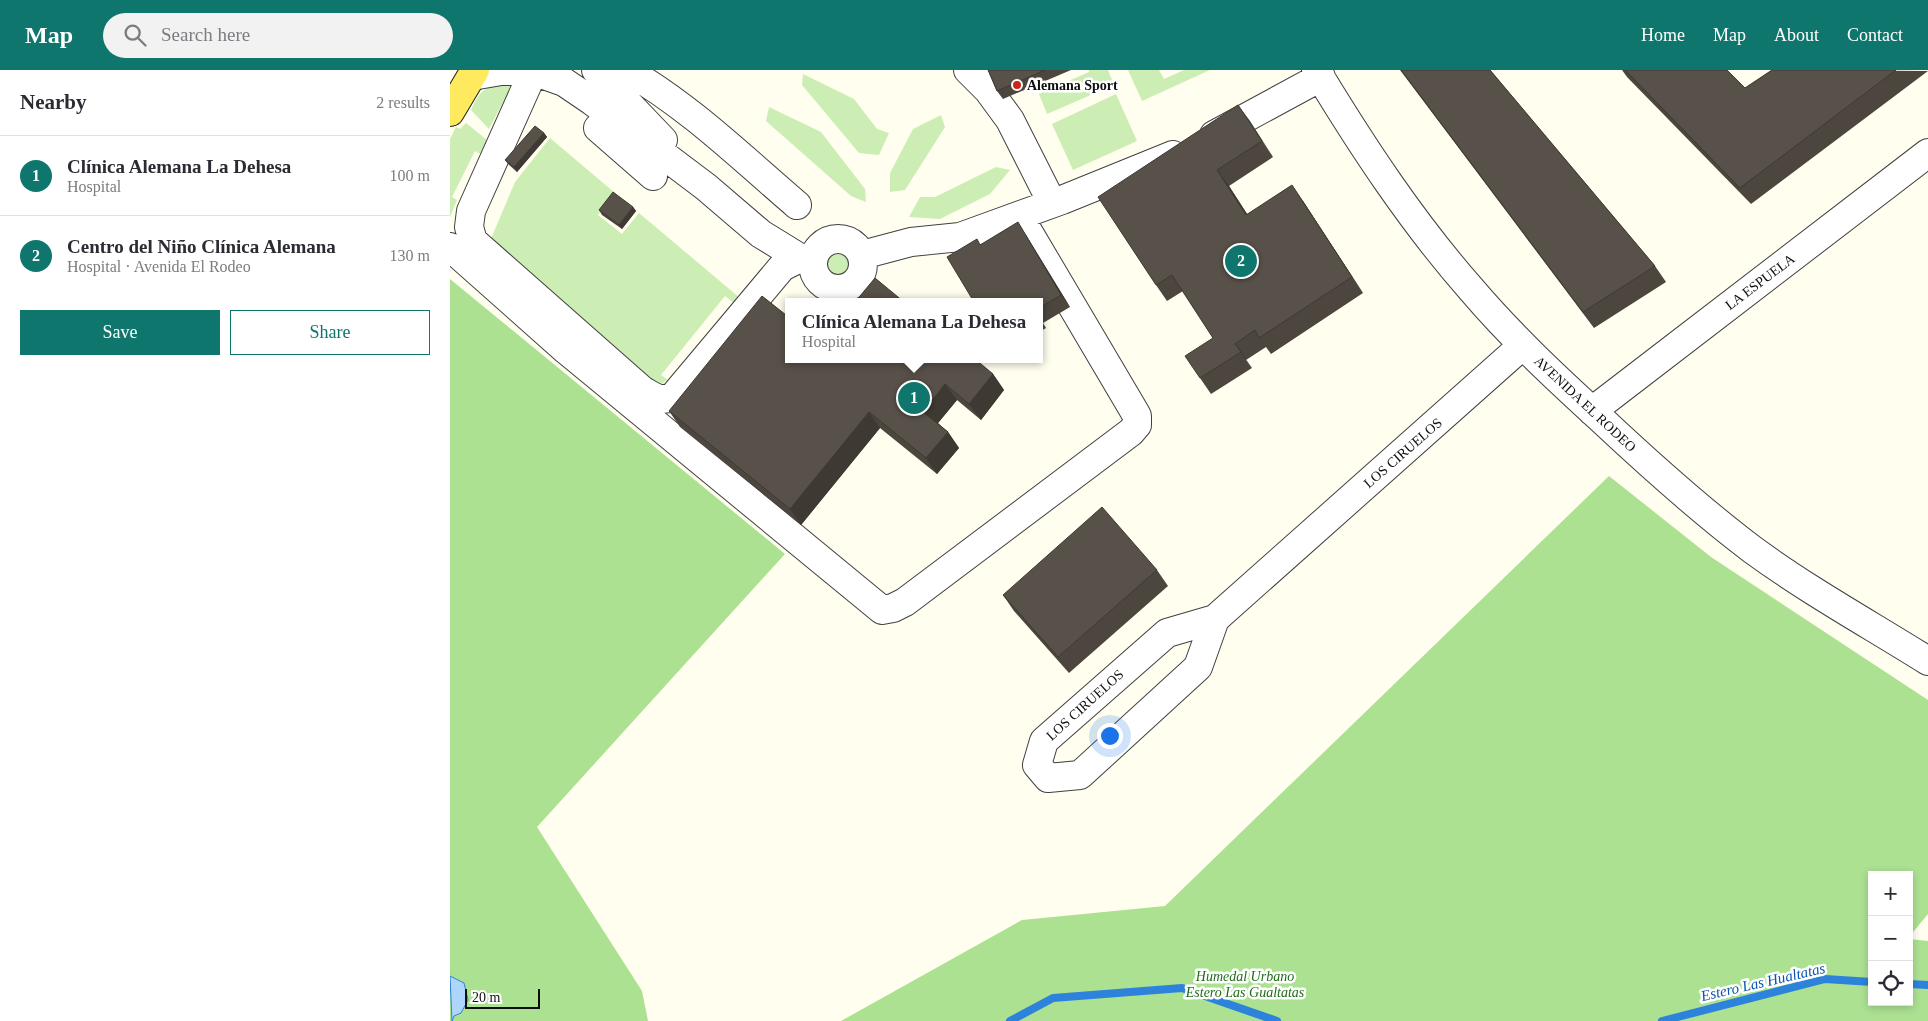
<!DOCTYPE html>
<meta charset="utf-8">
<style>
:root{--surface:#fff;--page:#f2f2f3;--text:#2b2b33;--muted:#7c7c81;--line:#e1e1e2;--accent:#0f766e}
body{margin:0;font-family:Georgia,serif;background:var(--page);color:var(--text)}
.controls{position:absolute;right:15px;bottom:15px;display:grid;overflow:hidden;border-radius:0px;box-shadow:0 2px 8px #0003}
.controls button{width:45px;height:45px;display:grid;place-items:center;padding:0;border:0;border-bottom:1px solid var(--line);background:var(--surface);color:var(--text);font:25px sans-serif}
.scale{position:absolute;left:15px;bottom:12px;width:75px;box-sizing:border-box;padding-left:5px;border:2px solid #0e0e0e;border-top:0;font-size:14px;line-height:18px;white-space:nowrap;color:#0e0e0e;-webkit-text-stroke:4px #fff;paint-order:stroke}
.you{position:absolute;left:659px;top:665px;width:18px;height:18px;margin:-12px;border:4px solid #fff;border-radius:50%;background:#1a73e8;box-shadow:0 0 0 8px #1a73e833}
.badge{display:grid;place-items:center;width:32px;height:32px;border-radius:50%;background:var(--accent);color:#fff;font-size:16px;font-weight:700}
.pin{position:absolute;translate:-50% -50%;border:2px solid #fff;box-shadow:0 1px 5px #0006}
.popup{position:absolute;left:335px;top:228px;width:258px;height:65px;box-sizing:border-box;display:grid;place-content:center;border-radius:0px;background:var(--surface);filter:drop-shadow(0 1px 4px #0005);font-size:16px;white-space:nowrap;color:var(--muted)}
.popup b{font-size:19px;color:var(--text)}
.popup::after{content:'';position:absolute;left:50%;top:100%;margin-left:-10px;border:10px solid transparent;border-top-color:var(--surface)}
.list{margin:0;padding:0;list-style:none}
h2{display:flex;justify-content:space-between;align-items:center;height:65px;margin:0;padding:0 20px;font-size:21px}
h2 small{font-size:16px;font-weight:400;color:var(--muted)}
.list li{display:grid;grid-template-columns:32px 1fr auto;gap:15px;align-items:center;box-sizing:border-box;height:80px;padding:0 20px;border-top:1px solid var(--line)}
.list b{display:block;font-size:19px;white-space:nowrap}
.list p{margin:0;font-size:16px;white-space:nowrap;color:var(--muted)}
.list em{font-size:16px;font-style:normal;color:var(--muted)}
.actions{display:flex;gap:10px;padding:15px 20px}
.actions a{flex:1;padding:11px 0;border:1px solid var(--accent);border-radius:0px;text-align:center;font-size:18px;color:var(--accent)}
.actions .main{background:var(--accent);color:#fff}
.icon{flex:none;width:28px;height:28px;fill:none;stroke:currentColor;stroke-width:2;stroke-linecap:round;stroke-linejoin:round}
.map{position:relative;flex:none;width:1478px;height:951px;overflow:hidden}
header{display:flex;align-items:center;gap:30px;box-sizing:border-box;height:70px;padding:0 25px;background:var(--accent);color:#fff}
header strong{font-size:24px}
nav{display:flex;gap:28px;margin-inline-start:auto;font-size:18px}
.search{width:350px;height:45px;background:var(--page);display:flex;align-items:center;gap:12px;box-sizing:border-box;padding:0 18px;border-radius:28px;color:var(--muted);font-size:19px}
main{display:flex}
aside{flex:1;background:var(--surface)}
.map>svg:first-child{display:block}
.green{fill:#cceeb4}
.forest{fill:#ace192}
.water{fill:#aed6fd;stroke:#2d82dc}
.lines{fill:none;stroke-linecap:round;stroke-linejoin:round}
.stream{stroke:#2d82dc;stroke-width:8}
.minor-casing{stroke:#414141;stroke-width:30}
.major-casing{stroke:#1f1f1f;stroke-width:30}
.minor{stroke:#fff;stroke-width:28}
.major{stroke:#ffea5f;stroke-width:28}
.wall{fill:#4c463f}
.shaded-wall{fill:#3e3933}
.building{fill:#585149;stroke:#3e3933}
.poi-dot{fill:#ce2317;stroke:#fff;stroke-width:2}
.labels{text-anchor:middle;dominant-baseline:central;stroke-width:5;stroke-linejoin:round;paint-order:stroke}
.poi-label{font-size:14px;font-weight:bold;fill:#0e0e0e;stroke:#fff;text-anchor:start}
.street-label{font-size:14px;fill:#0e0e0e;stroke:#fff}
.park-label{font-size:14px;font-style:italic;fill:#1f6d17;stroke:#fff}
.water-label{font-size:15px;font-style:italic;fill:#0953ae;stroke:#fff}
</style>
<header>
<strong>Map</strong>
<div class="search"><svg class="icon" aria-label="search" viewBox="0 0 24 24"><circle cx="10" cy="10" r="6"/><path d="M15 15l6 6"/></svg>Search here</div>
<nav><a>Home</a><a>Map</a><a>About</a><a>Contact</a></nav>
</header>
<main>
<aside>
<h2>Nearby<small>2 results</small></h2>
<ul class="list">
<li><span class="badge">1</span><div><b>Clínica Alemana La Dehesa</b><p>Hospital</p></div><em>100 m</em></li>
<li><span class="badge">2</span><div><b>Centro del Niño Clínica Alemana</b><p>Hospital · Avenida El Rodeo</p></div><em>130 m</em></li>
</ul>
<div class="actions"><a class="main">Save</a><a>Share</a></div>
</aside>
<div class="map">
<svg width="1478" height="951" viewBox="0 0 1478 951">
<rect width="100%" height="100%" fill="#fffeef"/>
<!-- green -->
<path class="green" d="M 639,0 L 658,0 L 664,15 L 597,44 L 589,24 L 639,2 Z
M 678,0 L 709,0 L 714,9 L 734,0 L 760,0 L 692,31 Z
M 353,4 L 404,29 L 427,59 L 439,63 L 429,85 L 409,83 L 352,15 Z
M 64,11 L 39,59 L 21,40 C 32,15 38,17 64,11 Z
M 666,24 L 687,71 L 623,100 L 602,54 Z
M 319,37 L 371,62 L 415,119 L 416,132 L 401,126 L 316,51 Z
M 491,45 L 495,57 L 455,120 L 440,122 L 440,103 L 463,59 Z
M 16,53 L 37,70 L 30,84 L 25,81 L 2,127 L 7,130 L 0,147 L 0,69 L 6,57 L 10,59 Z
M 100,68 L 165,123 L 148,145 L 172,164 L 189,143 L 290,228 L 285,234 L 275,226 L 211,305 L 218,310 L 209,315 L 202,313 L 40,171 L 65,112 Z
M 546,97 L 560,100 L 540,124 L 490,149 L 459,147 L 470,127 L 485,127 Z
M371 193a16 16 0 1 1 32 0a16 16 0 1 1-32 0Z"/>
<!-- forest -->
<path class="forest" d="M 0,209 L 335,484 L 87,757 L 192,921 L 198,951 L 0,951 Z
M 1159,406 L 1261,487 L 1478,630 L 1478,844 L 1459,867 L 1459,805 L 1422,805 L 1422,932 L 1459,932 L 1459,869 L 1478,871 L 1478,951 L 391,951 L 572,850 L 715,836 Z"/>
<!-- water -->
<path class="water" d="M 0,906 L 14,913 L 18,930 L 11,943 L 4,946 L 2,951 Z"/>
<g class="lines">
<!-- stream -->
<path class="stream" d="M 1459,914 L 1478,915
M 560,951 L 603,928 L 732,918 L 827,951
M 1212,951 L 1375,909 L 1422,912"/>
<defs>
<path id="minor" d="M 84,0 L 21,141 L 19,157 L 23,171 L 192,320 C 204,327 209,332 223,327 L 332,197 L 350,188 L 364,187
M 146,0 L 213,70
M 176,0 C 239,36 292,88 347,135
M 518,0 L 538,20 L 560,50 L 602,133
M 866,0 C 912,76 962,152 1021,219 C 1061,266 1106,308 1152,350 C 1200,395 1250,440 1303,480 C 1359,521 1419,554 1478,591
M 22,6 L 51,1 L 83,1 L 114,12 L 142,31 L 256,117 L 311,164 L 350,188
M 148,58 L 203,106
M 764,65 L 871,7
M363 194a25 25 0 1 1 50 0a25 25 0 1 1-50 0Z
M 0,177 L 116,280 L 432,540 L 443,538 L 455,532 L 681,362 L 687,355 L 687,346 L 683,339 L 569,146
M 412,185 L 461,172 L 510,167 L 612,130 L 723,85
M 1142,341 L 1478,83
M 765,549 L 748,597 L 630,705 L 598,708 L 587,695 L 594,671 L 717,563 L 765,549 L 1073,275"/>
<path id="major" d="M 0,42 L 25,0"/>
</defs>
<!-- minor casing -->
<use href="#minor" class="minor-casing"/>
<!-- major casing -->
<use href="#major" class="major-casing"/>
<!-- minor -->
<use href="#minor" class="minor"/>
<!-- major -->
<use href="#major" class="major"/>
</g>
<!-- wall -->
<path class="wall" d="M 538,0 L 621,0 L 553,29 L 547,21 Z
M 950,0 L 1040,0 L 1205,196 L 1216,212 L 1144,258 Z
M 1172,0 L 1277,0 L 1295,18 L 1322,0 L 1478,1 L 1301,134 L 1177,7 Z
M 788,35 L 823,87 L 779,116 L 797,144 L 853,131 L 913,223 L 821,284 L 816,277 L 796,290 L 802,298 L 761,324 L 750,308 L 763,268 L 733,221 L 717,231 L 706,215 Z
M 94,63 L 97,67 L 67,102 L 58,94 L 55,90 Z
M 183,137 L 186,141 L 172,159 L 152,145 L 149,140 Z
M 576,165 L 620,237 L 593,253 L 596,258 L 589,262 L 589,232 L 524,232 L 527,169 L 530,175 Z
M 339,289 L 543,304 L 554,320 L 531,350 L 507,330 L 488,353 L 498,362 L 509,378 L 487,404 L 430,358 L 351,455 L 230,357 L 219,341 Z
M 707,500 L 718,516 L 619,603 L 564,541 L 553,525 Z"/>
<!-- shaded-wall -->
<path class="shaded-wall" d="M 788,35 L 800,51 L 823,87 L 812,71 Z
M 94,63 L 97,67 L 67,102 L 64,97 Z
M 767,100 L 779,116 L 808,161 L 796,145 Z
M 842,115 L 853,131 L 913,223 L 902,207 Z
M 183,137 L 186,141 L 172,159 L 169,155 Z
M 568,152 L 576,165 L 620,237 L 611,225 Z
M 785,274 L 796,290 L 802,298 L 791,282 Z
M 543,304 L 554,320 L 531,350 L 519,334 Z
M 495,314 L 507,330 L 484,358 L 473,342 Z
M 419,342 L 430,358 L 351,455 L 340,439 Z
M 498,362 L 509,378 L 487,404 L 476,388 Z"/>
<!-- building -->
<path class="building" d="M 538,0 L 595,0 L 547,21 Z
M 951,0 L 1040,0 L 1205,196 L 1133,242 Z
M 1175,0 L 1277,0 L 1295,18 L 1322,0 L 1446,0 L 1290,118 Z
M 788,35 L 812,71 L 767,100 L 796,145 L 842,115 L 902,207 L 809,268 L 805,260 L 785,274 L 791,282 L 750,308 L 735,286 L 763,268 L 722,205 L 706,215 L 648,127 Z
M 85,56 L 94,63 L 64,97 L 55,90 Z
M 163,122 L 183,137 L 169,155 L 149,140 Z
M 568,152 L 611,225 L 589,238 L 589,232 L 524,232 L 497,187 L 527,169 L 530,175 Z
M 425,208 L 454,232 L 405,232 Z
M 312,226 L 336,245 L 339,242 L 339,289 L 525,289 L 543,304 L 519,334 L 495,314 L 473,342 L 498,362 L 476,388 L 419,342 L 340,439 L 219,341 Z
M 652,437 L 707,500 L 608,587 L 553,525 Z"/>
<!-- markers -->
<circle class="poi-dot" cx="567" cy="15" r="5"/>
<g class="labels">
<!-- poi labels -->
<g class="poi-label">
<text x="577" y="15">Alemana Sport</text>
</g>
<!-- street labels -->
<g class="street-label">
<text transform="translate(1310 212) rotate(-37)">LA ESPUELA</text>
<text transform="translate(1135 334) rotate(43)">AVENIDA EL RODEO</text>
<text transform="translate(953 383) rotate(-41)">LOS CIRUELOS</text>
<text transform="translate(635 635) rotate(-42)">LOS CIRUELOS</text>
</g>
<!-- park labels -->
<g class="park-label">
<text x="795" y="906">Humedal Urbano<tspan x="795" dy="16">Estero Las Gualtatas</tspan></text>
</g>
<!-- water labels -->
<g class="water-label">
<text transform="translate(1313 912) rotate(-13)">Estero Las Hualtatas</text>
</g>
</g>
</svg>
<div class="controls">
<button>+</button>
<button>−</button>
<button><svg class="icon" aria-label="locate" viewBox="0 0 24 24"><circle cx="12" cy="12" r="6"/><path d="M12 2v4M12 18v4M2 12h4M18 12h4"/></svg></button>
</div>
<div class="scale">20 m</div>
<div class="you"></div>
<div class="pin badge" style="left:464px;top:328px">1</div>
<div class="popup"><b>Clínica Alemana La Dehesa</b>Hospital</div>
<div class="pin badge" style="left:791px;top:191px">2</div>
</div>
</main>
